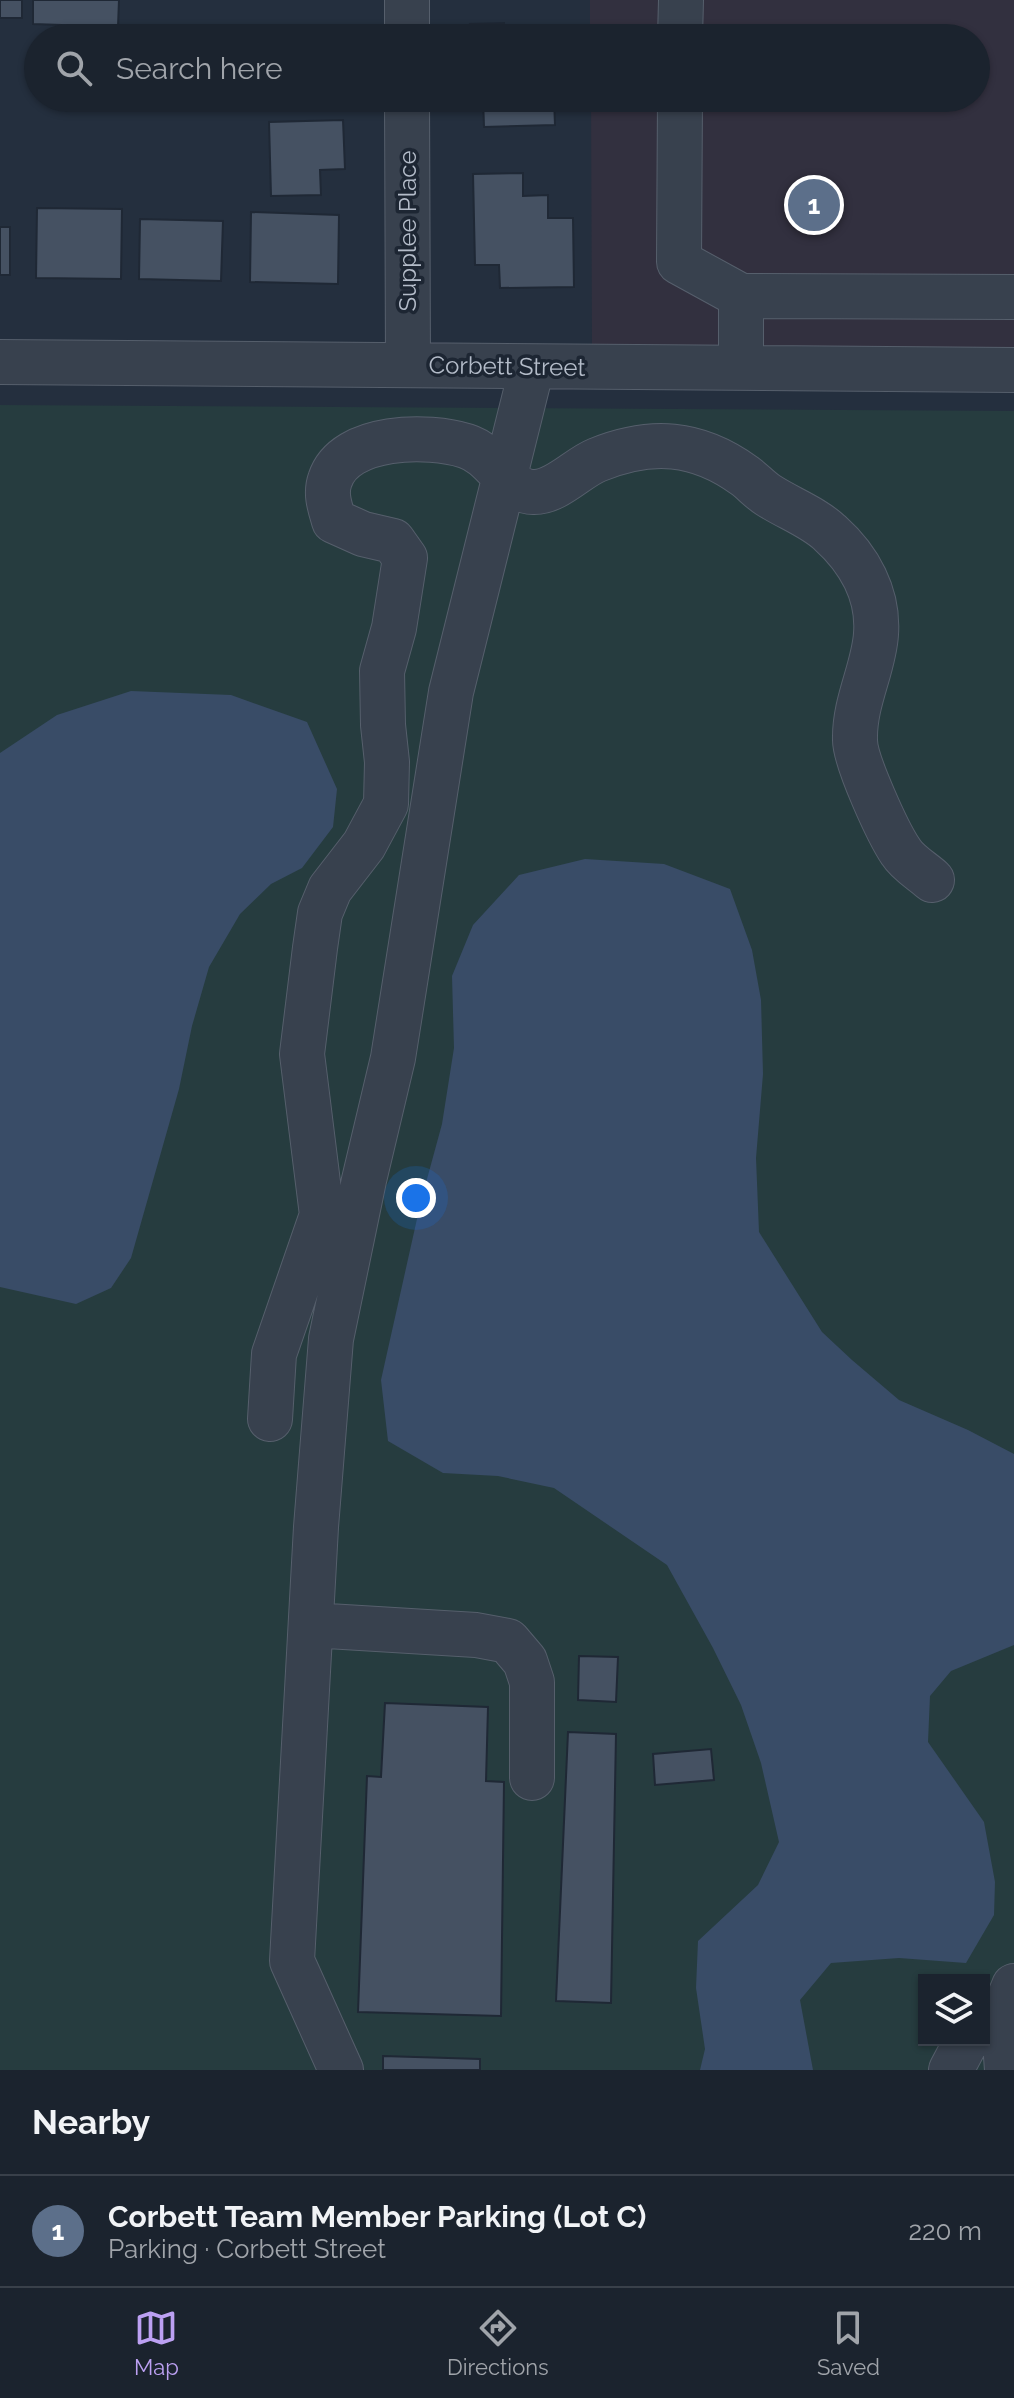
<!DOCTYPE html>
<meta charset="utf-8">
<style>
:root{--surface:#1b232e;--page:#282f3a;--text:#f1f3f6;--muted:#a0a4aa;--line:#39404a;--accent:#bca0f2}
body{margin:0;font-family:Raleway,sans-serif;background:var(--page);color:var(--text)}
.controls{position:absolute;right:24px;bottom:24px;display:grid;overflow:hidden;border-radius:0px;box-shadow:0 2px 6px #0004}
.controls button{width:72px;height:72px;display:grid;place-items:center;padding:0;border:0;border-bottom:2px solid var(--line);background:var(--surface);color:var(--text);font:40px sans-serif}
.you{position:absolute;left:416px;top:1198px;width:28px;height:28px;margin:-20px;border:6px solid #fff;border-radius:50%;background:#1a73e8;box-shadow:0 0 0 12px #1a73e833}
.badge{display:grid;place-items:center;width:52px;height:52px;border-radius:50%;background:var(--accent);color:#fff;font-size:26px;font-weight:700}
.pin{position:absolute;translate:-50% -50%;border:4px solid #fff;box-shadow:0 2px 8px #0006}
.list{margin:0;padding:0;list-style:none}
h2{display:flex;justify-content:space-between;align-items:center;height:104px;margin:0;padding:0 32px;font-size:34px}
h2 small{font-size:26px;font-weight:400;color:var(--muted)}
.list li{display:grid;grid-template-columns:52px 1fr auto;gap:24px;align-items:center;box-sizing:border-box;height:112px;padding:0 32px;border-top:2px solid var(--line)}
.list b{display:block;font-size:30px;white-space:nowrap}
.list p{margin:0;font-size:26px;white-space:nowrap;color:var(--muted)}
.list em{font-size:26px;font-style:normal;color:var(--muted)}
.icon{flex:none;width:44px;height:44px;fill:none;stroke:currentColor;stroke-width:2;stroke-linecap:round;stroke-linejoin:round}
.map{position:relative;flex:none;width:1014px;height:2070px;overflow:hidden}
.search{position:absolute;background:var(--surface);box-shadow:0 2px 6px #0004;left:24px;right:24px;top:24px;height:88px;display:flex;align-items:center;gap:20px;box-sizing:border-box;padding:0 28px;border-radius:44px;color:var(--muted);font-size:30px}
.sheet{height:216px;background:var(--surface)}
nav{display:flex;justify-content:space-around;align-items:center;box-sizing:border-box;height:112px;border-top:2px solid var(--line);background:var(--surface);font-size:22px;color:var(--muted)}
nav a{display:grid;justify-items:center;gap:4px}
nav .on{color:var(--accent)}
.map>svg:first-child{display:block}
.medical{fill:#32303f}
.green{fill:#263c3f;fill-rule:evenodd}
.water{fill:#394c67}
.building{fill:#455162;stroke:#1f2835;stroke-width:2}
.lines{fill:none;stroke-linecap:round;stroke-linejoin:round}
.minor-casing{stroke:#565f6c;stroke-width:46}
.minor{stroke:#38414e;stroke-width:44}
.labels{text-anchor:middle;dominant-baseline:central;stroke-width:7;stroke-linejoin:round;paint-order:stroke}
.street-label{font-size:24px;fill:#b4bcc9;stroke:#1d2633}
</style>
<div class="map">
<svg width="1014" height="2070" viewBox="0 0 1014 2070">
<rect width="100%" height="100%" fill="#242f3e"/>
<!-- medical -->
<path class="medical" d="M 590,0 L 1014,0 L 1014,348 L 592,346 L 591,98 L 976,98 L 976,38 L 590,38 Z"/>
<!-- green -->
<path class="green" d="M 0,405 L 1014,411 L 1014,2070 L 0,2070 ZM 924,1980 L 984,1980 L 984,2040 L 924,2040 Z"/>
<!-- water -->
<path class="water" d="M 131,691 L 231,695 L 307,722 L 337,789 L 333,827 L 302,868 L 271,884 L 240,914 L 209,967 L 192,1026 L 179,1089 L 131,1258 L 111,1288 L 76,1304 L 0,1287 L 0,753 L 57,715 Z
M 585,859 L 664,864 L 730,889 L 752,950 L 761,1000 L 763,1074 L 756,1158 L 759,1232 L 822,1332 L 852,1360 L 899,1400 L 968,1430 L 1014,1454 L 1014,1645 L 951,1671 L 930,1696 L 928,1742 L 984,1822 L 995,1882 L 994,1915 L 966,1963 L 899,1958 L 831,1963 L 800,2000 L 813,2070 L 700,2070 L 705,2049 L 696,1988 L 698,1941 L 758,1885 L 779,1842 L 761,1763 L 741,1705 L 713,1648 L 667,1565 L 554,1488 L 498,1476 L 443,1473 L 388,1441 L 381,1380 L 421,1201 L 442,1124 L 454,1048 L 452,976 L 473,925 L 519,875 Z"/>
<!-- building -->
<path class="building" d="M 0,0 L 22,0 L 22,18 L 0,18 Z
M 33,0 L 119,0 L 118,27 L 33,24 Z
M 504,23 L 504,38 L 471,38 L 470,24 Z
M 292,25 L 349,26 L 349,38 L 291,38 Z
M 483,98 L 554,98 L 555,125 L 484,127 Z
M 343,120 L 345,169 L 320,170 L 321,195 L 271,196 L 269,122 Z
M 523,173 L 523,196 L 548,195 L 548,218 L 573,218 L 574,287 L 500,288 L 499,265 L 475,265 L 473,174 Z
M 37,208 L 122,209 L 121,279 L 36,278 Z
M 251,212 L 339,215 L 338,284 L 250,282 Z
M 140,219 L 223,221 L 221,281 L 139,279 Z
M 0,227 L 10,227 L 10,275 L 0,275 Z
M 579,1656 L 618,1657 L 616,1702 L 578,1700 Z
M 385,1703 L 488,1707 L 486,1781 L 504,1782 L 501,2016 L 358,2012 L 367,1776 L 381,1777 Z
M 568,1732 L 616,1734 L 611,2003 L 556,2001 Z
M 711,1749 L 714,1780 L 655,1785 L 653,1754 Z
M 383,2056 L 480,2059 L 480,2070 L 383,2070 Z"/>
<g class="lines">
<defs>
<path id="minor" d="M 407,0 L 407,38
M 680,38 L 681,0
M 407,98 L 408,364
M 680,98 L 679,262 L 741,296 L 1014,297
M 741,296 L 741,368
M 0,362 L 1014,370
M 270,1419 L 274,1354 L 322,1215 L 302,1054 L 315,948 L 320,913 L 330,889 L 364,845 L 386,804 L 387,762 L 383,725 L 382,671 L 394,628 L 405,558 L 393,541 L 363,534 L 334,521 C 330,507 325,494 330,480 C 345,434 429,434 466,446 C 495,455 507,492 533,492 C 556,493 577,468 597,460 C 651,438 697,441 745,476 C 753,482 760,490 768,495 C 788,508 813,517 830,533 C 859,559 879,594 876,634 C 874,668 854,702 855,740 C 855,761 888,833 901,852 C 908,863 922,871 932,880
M 311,1625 L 476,1635 L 508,1641 L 525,1661 L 532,1682 L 532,1778
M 341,2070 L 292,1961 L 316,1527 L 331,1339 L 364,1180 L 393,1058 L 451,692 L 532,367
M 951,2070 L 967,2040
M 1007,2070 C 1005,2039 1001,2014 1014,1986"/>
</defs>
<!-- minor casing -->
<use href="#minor" class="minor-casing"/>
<!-- minor -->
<use href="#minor" class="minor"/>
</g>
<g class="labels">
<!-- street labels -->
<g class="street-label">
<text transform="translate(407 231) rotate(-90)">Supplee Place</text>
<text transform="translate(507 366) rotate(1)">Corbett Street</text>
</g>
</g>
</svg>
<div class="controls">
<button><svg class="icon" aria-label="layers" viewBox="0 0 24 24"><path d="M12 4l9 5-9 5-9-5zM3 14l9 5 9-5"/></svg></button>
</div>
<div class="you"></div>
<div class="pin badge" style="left:814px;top:205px;background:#5c6f8a">1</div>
<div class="search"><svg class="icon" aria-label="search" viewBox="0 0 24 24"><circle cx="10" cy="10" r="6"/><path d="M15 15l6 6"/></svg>Search here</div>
</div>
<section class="sheet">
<h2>Nearby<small></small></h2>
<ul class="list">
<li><span class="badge" style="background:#5c6f8a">1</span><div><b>Corbett Team Member Parking (Lot C)</b><p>Parking · Corbett Street</p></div><em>220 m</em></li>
</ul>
</section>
<nav>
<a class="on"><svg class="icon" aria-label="map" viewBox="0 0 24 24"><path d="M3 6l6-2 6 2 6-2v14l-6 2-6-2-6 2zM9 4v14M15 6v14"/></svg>Map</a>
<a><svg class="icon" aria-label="directions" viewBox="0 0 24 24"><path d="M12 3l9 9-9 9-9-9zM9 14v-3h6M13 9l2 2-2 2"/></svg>Directions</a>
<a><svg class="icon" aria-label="saved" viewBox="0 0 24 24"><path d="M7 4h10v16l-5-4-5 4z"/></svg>Saved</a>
</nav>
